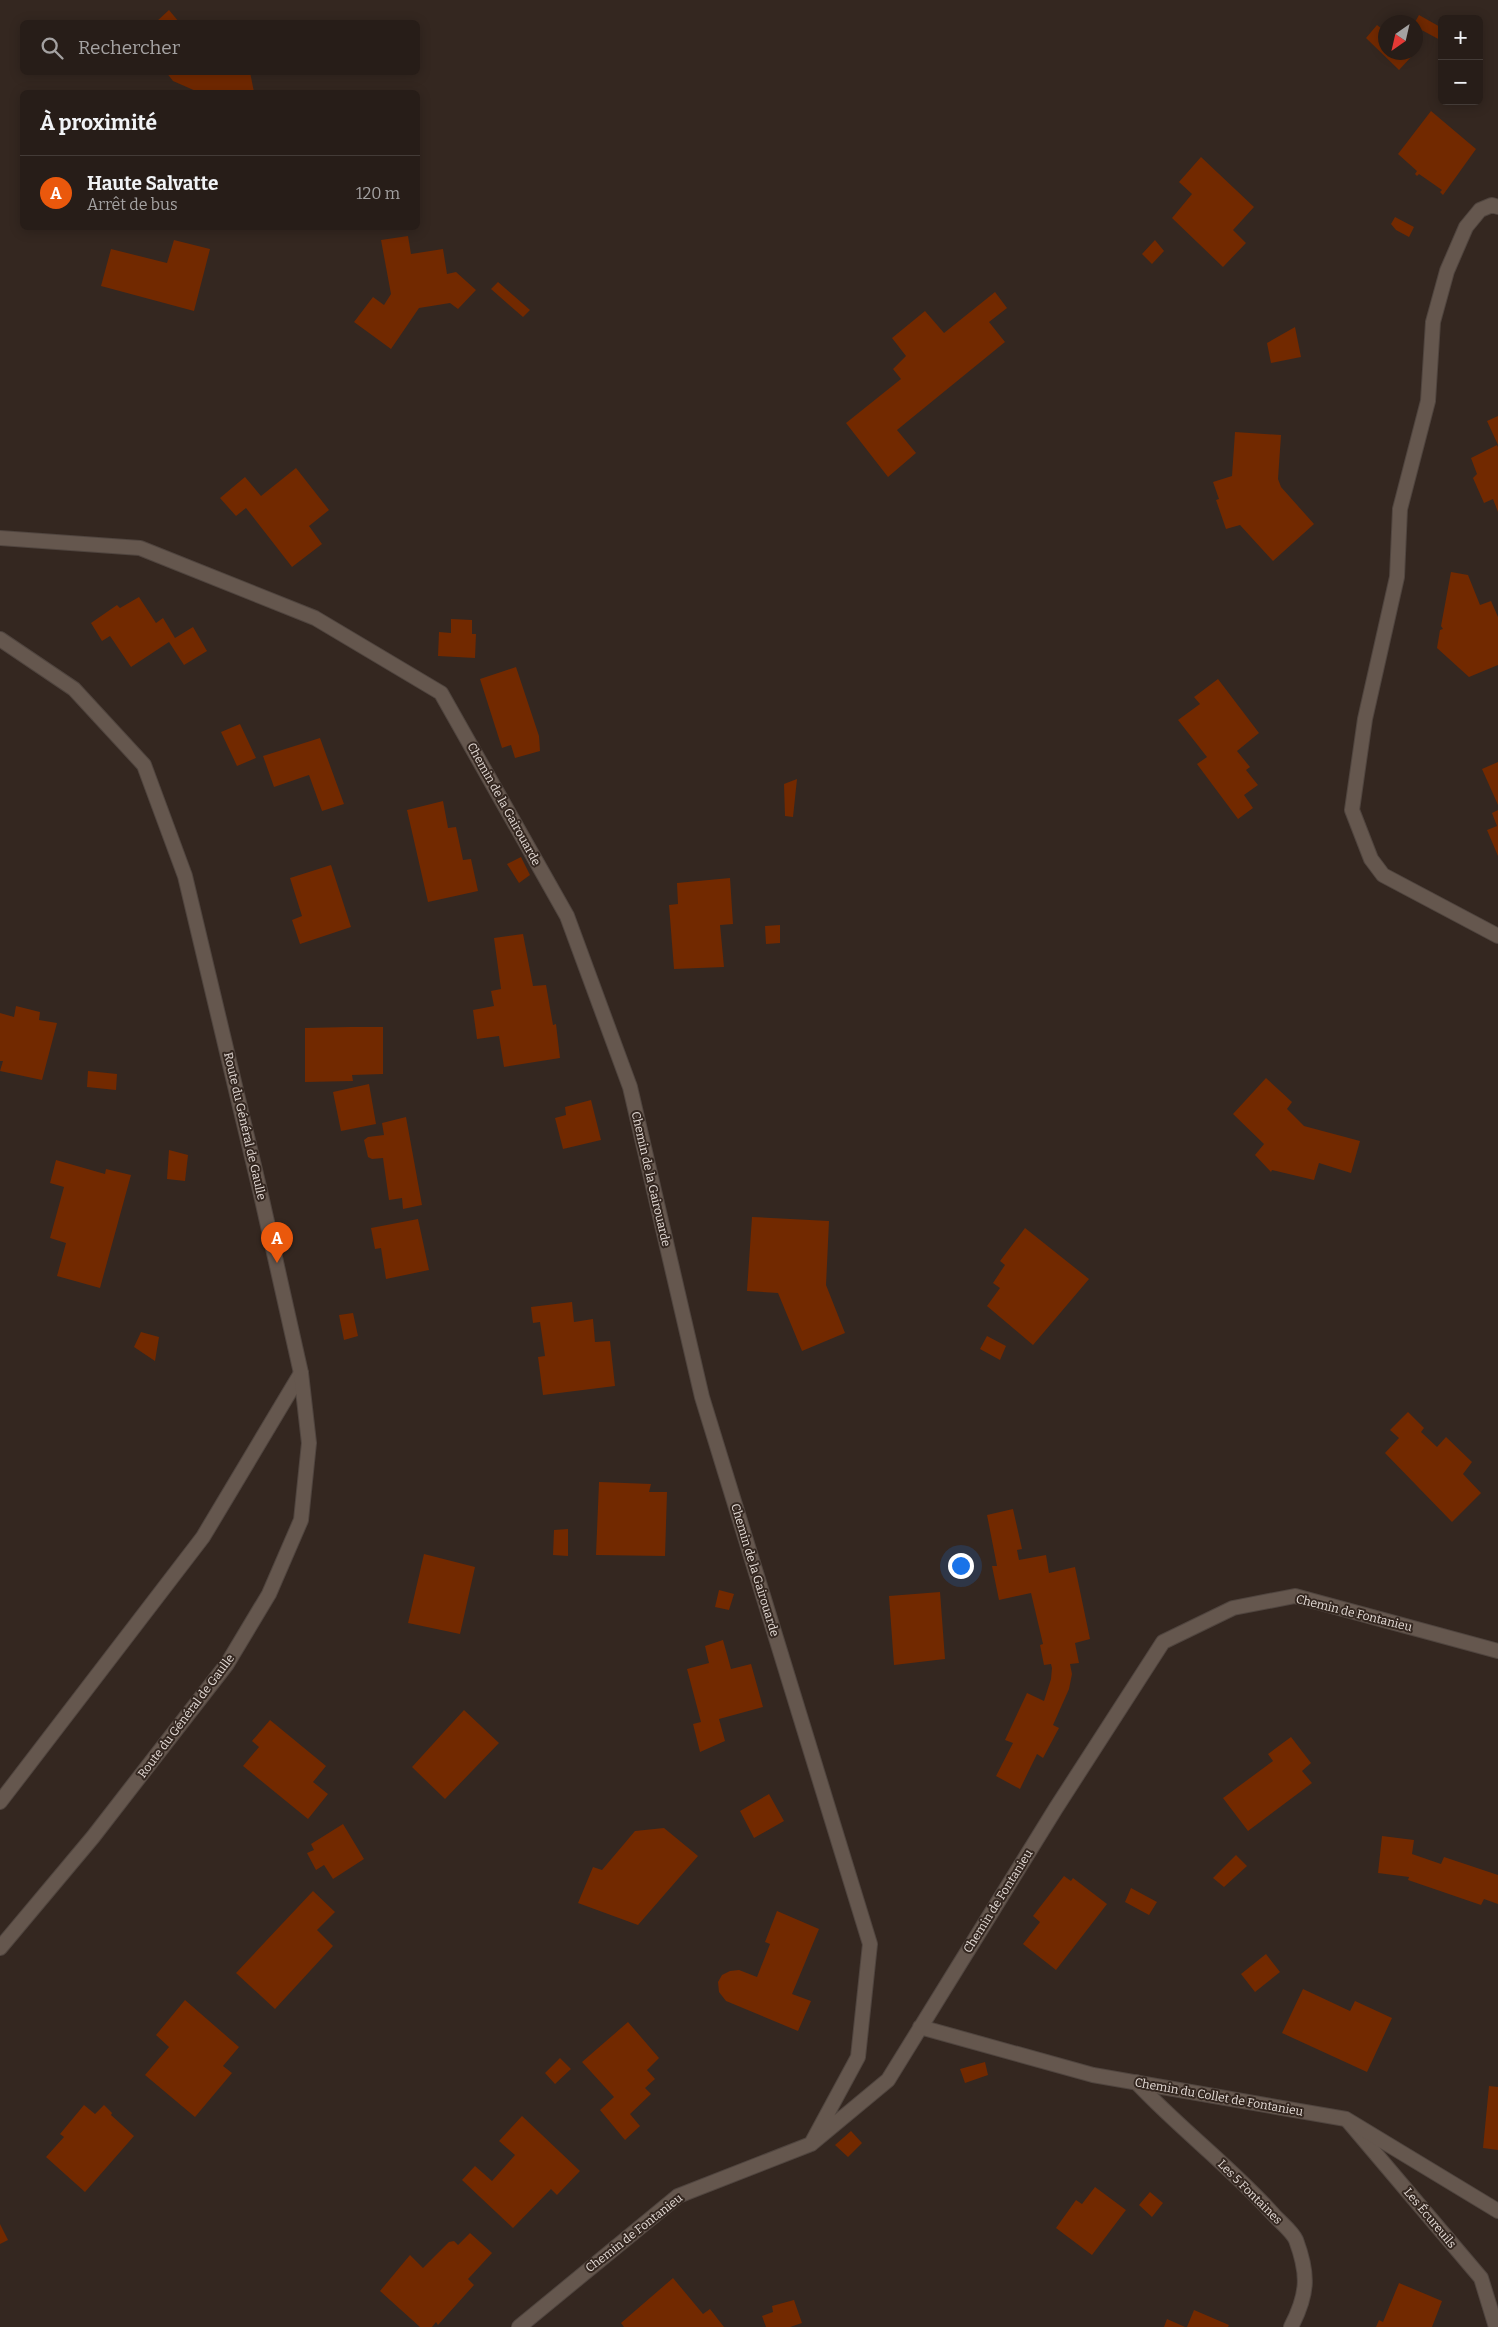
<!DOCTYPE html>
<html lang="fr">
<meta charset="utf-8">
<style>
:root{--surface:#271d18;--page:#332a25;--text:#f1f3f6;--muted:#a4a2a2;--line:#433b37;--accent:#ea580c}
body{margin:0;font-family:Bitter,serif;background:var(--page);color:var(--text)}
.controls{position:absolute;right:15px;top:15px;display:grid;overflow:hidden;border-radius:8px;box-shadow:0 2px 12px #0003}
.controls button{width:45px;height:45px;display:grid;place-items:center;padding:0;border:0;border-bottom:1px solid var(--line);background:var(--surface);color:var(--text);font:25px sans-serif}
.compass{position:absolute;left:1378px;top:15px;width:45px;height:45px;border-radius:50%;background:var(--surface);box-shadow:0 2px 12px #0003;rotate:214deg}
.you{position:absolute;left:960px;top:1565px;width:18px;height:18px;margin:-12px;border:4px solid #fff;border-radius:50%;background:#1a73e8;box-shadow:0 0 0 8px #1a73e833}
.badge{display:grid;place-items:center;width:32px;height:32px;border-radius:50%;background:var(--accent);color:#fff;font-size:16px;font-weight:700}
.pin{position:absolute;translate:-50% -41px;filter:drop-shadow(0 1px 2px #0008)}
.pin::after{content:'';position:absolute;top:26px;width:18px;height:15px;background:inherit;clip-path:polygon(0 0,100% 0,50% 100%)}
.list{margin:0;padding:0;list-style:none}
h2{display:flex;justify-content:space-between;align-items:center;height:65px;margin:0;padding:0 20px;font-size:21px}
h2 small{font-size:16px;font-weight:400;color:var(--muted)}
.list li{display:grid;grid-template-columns:32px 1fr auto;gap:15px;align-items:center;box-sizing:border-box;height:75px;padding:0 20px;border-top:1px solid var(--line)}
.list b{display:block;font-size:19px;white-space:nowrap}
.list p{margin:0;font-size:16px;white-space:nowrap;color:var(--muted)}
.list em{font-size:16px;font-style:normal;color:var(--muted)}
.icon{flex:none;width:28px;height:28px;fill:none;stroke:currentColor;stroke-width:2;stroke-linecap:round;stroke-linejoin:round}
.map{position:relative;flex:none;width:1498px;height:2327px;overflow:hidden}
.search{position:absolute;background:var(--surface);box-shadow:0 2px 12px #0003;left:20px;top:20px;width:400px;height:55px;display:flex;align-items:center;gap:12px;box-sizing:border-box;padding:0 18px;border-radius:8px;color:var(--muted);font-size:19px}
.panel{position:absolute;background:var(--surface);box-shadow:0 2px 12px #0003;left:20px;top:90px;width:400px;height:140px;border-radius:8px}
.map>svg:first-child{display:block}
.building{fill:#722900}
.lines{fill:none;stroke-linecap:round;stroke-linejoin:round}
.service-casing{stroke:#50453f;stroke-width:16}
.minor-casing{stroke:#50453f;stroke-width:16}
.tertiary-casing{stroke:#50453f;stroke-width:16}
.service{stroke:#65574e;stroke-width:14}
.minor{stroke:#65574e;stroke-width:14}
.tertiary{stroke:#65574e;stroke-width:14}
.labels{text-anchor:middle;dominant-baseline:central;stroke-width:4;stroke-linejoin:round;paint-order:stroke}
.street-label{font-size:12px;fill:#e6ddd8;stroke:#342720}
</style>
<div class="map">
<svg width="1498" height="2327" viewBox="0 0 1498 2327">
<rect width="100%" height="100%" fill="#342720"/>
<!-- building -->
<path class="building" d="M 169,10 L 179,22 L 156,22 Z
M 1419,15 L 1442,28 L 1442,41 L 1416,27 L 1415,22 Z
M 1377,25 L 1386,32 L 1386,52 L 1407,52 L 1411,57 L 1399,70 L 1366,38 Z
M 166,72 L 250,72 L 254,92 L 198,92 L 173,81 Z
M 1431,111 L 1476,149 L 1443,195 L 1440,192 L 1442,190 L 1419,174 L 1417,176 L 1415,174 L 1417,171 L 1398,154 Z
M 1201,157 L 1254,207 L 1233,230 L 1246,243 L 1223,267 L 1172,218 L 1192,194 L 1179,182 Z
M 1395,217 L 1414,227 L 1409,237 L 1396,230 L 1391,224 Z
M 408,236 L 411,254 L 443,249 L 447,274 L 456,272 L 476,290 L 458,309 L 450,303 L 419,308 L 391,349 L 354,322 L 373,297 L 384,305 L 391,294 L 381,240 Z
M 174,240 L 210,249 L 194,311 L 101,286 L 111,249 L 167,263 Z
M 1155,240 L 1164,251 L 1152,264 L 1142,254 Z
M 498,282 L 530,310 L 523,317 L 491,289 Z
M 995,292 L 1007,308 L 989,322 L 1005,342 L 897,430 L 916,453 L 888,477 L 846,423 L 901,379 L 893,369 L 906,356 L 892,338 L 925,311 L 944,333 Z
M 1295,327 L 1301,357 L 1271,363 L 1267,343 Z
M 1498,416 L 1498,445 L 1487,421 Z
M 1235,432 L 1281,435 L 1278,479 L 1281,487 L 1314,524 L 1273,561 L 1240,525 L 1226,529 L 1216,500 L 1219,499 L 1213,482 L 1232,476 Z
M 1497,445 L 1498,447 L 1498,512 L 1493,499 L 1484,503 L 1473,478 L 1477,474 L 1471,458 Z
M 296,468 L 329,510 L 309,526 L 322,544 L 292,567 L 246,508 L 236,516 L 220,498 L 245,477 L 261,496 Z
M 1451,572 L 1468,575 L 1480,605 L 1491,601 L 1498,617 L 1498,665 L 1469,677 L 1437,648 L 1440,630 L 1443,629 L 1441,626 Z
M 139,597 L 156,623 L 163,618 L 175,638 L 193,627 L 207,651 L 184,665 L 169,642 L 131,667 L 110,636 L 102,641 L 91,623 L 117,605 L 120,608 Z
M 451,619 L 472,620 L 472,634 L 476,634 L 475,658 L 438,656 L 439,632 L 451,633 Z
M 516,667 L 539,736 L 540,751 L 515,758 L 511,745 L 502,748 L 480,679 Z
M 1218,679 L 1259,733 L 1237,751 L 1250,767 L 1246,770 L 1258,785 L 1244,795 L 1253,808 L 1238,819 L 1197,764 L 1207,757 L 1178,720 L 1200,704 L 1194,697 Z
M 240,724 L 256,758 L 237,766 L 221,732 Z
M 320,738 L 344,804 L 322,811 L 309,775 L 274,787 L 263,756 Z
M 1498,762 L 1498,805 L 1482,769 Z
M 797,779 L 793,817 L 785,816 L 784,784 Z
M 443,801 L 448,828 L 456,827 L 463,860 L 471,859 L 478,891 L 428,902 L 407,810 Z
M 1498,810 L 1498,856 L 1487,830 L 1497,826 L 1492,813 Z
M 521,857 L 530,875 L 519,883 L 507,864 Z
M 331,865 L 351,927 L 300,944 L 292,920 L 302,916 L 290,878 Z
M 730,878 L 733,924 L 720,925 L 724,967 L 674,969 L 669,905 L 678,904 L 677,883 Z
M 780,925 L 780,943 L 766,944 L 765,926 Z
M 523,934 L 533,986 L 546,985 L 553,1025 L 556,1024 L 560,1058 L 504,1067 L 499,1036 L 477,1039 L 473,1010 L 494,1006 L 491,991 L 501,989 L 494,938 Z
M 16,1006 L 40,1012 L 39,1020 L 57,1023 L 42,1080 L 0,1071 L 3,1061 L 0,1061 L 0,1013 L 14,1017 Z
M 350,1027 L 383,1027 L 383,1074 L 352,1075 L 353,1081 L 305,1082 L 305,1028 Z
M 88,1071 L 117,1074 L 116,1090 L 87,1087 Z
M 1266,1078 L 1292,1102 L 1287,1109 L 1304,1126 L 1360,1141 L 1351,1173 L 1319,1163 L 1314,1180 L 1272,1170 L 1271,1172 L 1255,1155 L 1264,1144 L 1233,1114 Z
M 369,1084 L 376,1124 L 341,1131 L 333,1092 Z
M 591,1100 L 601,1140 L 563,1149 L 555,1118 L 566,1115 L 565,1107 Z
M 406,1117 L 422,1205 L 403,1209 L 402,1198 L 389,1200 L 383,1158 L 372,1159 L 368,1157 L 364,1140 L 368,1137 L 384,1135 L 382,1123 Z
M 169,1150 L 188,1155 L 185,1181 L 167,1179 Z
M 56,1160 L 105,1174 L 106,1169 L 131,1175 L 100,1288 L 57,1276 L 66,1243 L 50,1238 L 64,1187 L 50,1183 Z
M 752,1217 L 829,1221 L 826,1285 L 845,1333 L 802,1351 L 778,1293 L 747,1291 Z
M 418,1219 L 429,1270 L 386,1279 L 381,1248 L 375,1249 L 371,1228 Z
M 1025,1228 L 1089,1279 L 1033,1345 L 987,1306 L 1000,1288 L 993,1283 L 1005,1265 L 1000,1261 Z
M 572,1302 L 574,1322 L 593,1319 L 595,1342 L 610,1341 L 615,1386 L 543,1395 L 538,1357 L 545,1356 L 540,1322 L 533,1323 L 531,1307 Z
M 353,1313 L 358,1336 L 344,1340 L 339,1315 Z
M 141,1332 L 159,1337 L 155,1361 L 134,1347 Z
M 987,1336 L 1006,1346 L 1000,1360 L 980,1349 Z
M 1408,1412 L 1424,1428 L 1421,1432 L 1437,1447 L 1446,1437 L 1472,1462 L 1463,1474 L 1481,1493 L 1452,1522 L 1385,1453 L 1399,1438 L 1390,1430 Z
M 599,1482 L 651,1484 L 649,1492 L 667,1492 L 665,1556 L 596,1555 Z
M 1013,1509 L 1022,1549 L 1017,1550 L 1019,1560 L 1046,1555 L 1049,1573 L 1075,1567 L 1090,1639 L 1075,1643 L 1079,1663 L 1070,1664 L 1072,1674 L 1069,1689 L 1053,1725 L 1059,1728 L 1043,1758 L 1037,1754 L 1020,1789 L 996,1776 L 1013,1743 L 1005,1740 L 1027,1693 L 1044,1701 L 1051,1679 L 1052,1668 L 1051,1664 L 1044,1665 L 1040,1645 L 1043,1644 L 1031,1593 L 999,1600 L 992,1566 L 997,1566 L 987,1515 Z
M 568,1529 L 568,1556 L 553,1555 L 554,1530 Z
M 424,1554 L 475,1567 L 460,1634 L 408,1623 Z
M 719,1590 L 734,1594 L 729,1610 L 715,1607 Z
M 940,1592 L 945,1659 L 894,1665 L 889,1596 Z
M 723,1640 L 731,1669 L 751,1664 L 763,1707 L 719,1719 L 725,1741 L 700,1752 L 693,1724 L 701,1722 L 687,1669 L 709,1663 L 705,1646 Z
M 464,1710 L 499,1743 L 445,1799 L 412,1767 Z
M 270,1720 L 326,1766 L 313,1782 L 328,1794 L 308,1819 L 243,1766 L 259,1747 L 252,1741 Z
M 1291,1737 L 1311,1763 L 1302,1771 L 1312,1783 L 1248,1831 L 1223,1798 L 1273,1761 L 1268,1754 Z
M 769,1794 L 784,1821 L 754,1838 L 740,1811 Z
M 343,1824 L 364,1859 L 333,1879 L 324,1865 L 316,1870 L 307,1853 L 314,1850 L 311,1844 Z
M 664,1828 L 698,1856 L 638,1925 L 578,1903 L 593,1867 L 602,1870 L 635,1831 Z
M 1382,1836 L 1414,1840 L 1412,1854 L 1441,1864 L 1444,1857 L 1498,1875 L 1498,1904 L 1484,1899 L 1481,1905 L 1408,1880 L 1409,1877 L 1378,1873 Z
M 1236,1855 L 1247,1866 L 1224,1887 L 1213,1878 Z
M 1064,1876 L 1071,1881 L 1073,1878 L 1107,1904 L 1056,1970 L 1023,1944 L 1040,1922 L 1033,1916 Z
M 1131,1888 L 1157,1902 L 1149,1915 L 1125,1902 Z
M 313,1891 L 335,1912 L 317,1930 L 333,1946 L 275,2009 L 236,1973 Z
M 777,1911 L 819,1929 L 792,1994 L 811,2001 L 798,2031 L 726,2001 L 719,1992 L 718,1982 L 722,1975 L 730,1971 L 739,1970 L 757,1977 L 770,1944 L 765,1942 Z
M 1266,1954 L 1280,1972 L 1255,1992 L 1241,1974 Z
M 1303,1989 L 1350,2011 L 1355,2001 L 1392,2018 L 1367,2072 L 1282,2033 Z
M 185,2000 L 239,2047 L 223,2066 L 232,2073 L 195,2117 L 145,2075 L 169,2047 L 156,2035 Z
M 628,2022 L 659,2058 L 647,2070 L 655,2079 L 645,2088 L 651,2094 L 630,2114 L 640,2126 L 625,2140 L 600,2110 L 614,2097 L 582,2062 Z
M 560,2058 L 571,2069 L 555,2084 L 545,2073 Z
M 985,2062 L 988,2075 L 965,2083 L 960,2069 Z
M 1489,2086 L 1498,2087 L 1498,2150 L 1483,2148 Z
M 84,2105 L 95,2114 L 104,2105 L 112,2113 L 111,2115 L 134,2136 L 85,2192 L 46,2157 L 64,2137 L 60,2134 Z
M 522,2116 L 580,2171 L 557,2195 L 551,2189 L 513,2228 L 462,2180 L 475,2166 L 492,2181 L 515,2155 L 499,2141 Z
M 851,2131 L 862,2143 L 848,2157 L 835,2145 Z
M 1095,2187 L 1126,2210 L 1092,2255 L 1056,2228 L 1076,2200 L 1082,2204 Z
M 1150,2192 L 1163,2203 L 1152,2217 L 1139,2205 Z
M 0,2224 L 8,2240 L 0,2244 Z
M 470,2233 L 492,2253 L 468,2279 L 474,2285 L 438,2325 L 436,2322 L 432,2327 L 420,2327 L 380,2291 L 410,2255 L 423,2268 L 449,2242 L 454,2241 L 458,2245 Z
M 673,2278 L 703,2314 L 710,2309 L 724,2327 L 624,2327 L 621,2323 Z
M 1399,2283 L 1442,2301 L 1432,2327 L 1376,2327 L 1379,2320 L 1383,2322 Z
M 794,2300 L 802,2323 L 790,2327 L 766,2327 L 762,2316 L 773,2312 L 772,2306 Z
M 1194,2310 L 1229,2325 L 1228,2327 L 1187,2327 Z
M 1167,2319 L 1185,2327 L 1164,2327 Z"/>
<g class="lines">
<defs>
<path id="service" d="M 1498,207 L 1492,205 L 1480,210 L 1466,227 L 1447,271 L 1433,322 L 1428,401 L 1400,509 L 1397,577 L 1365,719 L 1352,810 L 1371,859 L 1383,875 L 1498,936
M 0,1802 L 203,1537 L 301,1373
M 1136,2082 C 1180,2129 1231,2167 1273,2214 C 1280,2222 1292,2231 1296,2240 C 1309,2275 1308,2294 1291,2327
M 1348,2121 L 1481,2278 L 1496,2327"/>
<path id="minor" d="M 0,538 L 140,548 L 315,618 L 441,693 L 567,916 L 630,1087 L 702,1397 L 870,1944 L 858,2057 L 811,2144
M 920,2027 L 1093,2075 L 1346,2119 L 1498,2211
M 519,2327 L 678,2196 L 811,2144 L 888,2080 L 1056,1808 L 1163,1642 L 1233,1608 L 1295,1596 L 1498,1651"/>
<path id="tertiary" d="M 0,639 L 74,689 L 144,765 L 185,876 L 261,1195 L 301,1373 L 309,1443 L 301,1520 L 269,1594 L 227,1664 L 93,1837 L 0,1948"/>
</defs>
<!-- service casing -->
<use href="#service" class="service-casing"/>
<!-- minor casing -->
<use href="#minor" class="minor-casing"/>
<!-- tertiary casing -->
<use href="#tertiary" class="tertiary-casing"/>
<!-- service -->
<use href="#service" class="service"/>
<!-- minor -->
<use href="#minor" class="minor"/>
<!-- tertiary -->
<use href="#tertiary" class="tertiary"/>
</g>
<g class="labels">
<!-- street labels -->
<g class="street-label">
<text transform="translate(504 804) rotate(61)">Chemin de la Gairouarde</text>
<text transform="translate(245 1126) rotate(77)">Route du Général de Gaulle</text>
<text transform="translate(651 1179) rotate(77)">Chemin de la Gairouarde</text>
<text transform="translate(755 1570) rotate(73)">Chemin de la Gairouarde</text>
<text transform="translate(1354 1613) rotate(14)">Chemin de Fontanieu</text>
<text transform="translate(186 1716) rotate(-53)">Route du Général de Gaulle</text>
<text transform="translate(998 1901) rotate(-58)">Chemin de Fontanieu</text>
<text transform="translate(1219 2097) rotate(10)">Chemin du Collet de Fontanieu</text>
<text transform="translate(1250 2192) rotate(45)">Les 5 Fontaines</text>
<text transform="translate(1430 2218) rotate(50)">Les Écureuils</text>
<text transform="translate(634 2233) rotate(-38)">Chemin de Fontanieu</text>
</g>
</g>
</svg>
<div class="controls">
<button>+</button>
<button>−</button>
</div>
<svg class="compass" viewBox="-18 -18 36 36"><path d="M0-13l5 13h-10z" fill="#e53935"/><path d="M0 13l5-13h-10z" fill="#a4a2a2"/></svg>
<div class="you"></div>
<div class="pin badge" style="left:277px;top:1263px">A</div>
<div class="search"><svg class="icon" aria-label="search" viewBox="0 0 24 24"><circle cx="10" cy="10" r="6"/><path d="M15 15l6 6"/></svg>Rechercher</div>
<section class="panel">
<h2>À proximité<small></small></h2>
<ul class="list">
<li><span class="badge">A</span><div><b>Haute Salvatte</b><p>Arrêt de bus</p></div><em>120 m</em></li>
</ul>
</section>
</div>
